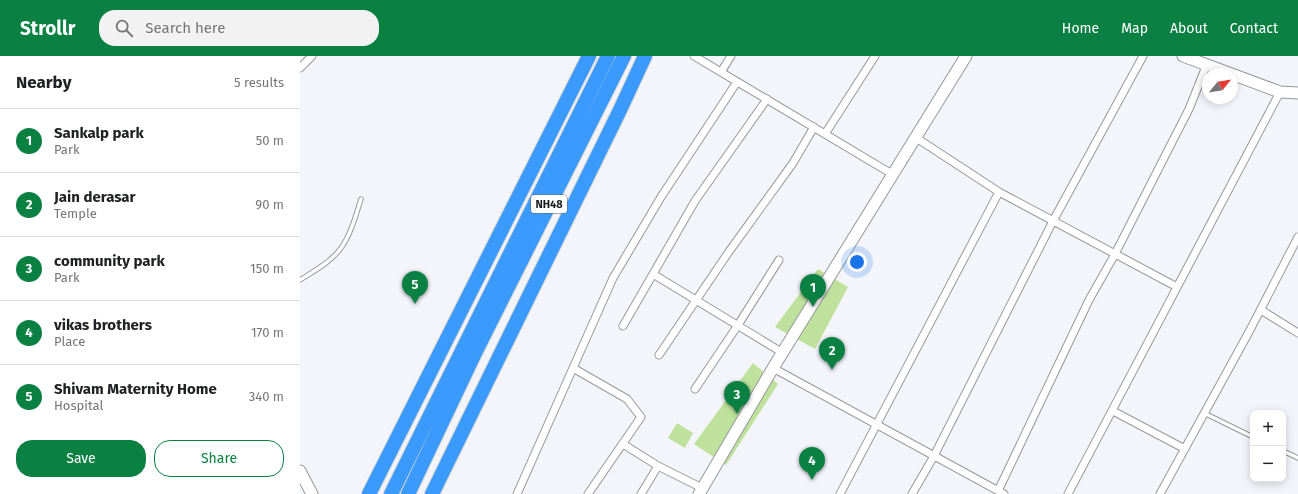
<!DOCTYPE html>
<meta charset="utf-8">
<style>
:root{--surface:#fff;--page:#f2f2f2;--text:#202124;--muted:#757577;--line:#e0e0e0;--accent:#0b8043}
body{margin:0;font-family:"Fira Sans",sans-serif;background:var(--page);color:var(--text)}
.controls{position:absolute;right:12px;bottom:12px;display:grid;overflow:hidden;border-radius:8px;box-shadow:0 2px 10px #0003}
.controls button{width:36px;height:36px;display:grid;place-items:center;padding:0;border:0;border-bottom:1px solid var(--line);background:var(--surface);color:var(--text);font:20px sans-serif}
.compass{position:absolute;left:902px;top:12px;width:36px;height:36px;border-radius:50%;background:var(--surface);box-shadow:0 2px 10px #0003;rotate:60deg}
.you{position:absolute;left:557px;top:206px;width:14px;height:14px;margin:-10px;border:3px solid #fff;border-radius:50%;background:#1a73e8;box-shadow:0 0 0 6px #1a73e833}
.badge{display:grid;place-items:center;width:26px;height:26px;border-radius:50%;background:var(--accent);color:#fff;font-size:13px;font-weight:700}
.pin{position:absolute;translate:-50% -33px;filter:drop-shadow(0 1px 2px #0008)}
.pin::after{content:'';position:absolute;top:21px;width:14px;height:12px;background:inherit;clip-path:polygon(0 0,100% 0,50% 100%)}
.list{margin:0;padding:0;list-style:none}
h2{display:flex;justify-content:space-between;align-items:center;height:52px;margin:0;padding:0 16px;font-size:17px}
h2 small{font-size:13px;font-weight:400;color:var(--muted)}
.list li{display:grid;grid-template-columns:26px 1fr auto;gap:12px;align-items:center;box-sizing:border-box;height:64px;padding:0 16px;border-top:1px solid var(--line)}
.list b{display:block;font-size:15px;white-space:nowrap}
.list p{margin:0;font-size:13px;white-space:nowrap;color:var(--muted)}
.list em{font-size:13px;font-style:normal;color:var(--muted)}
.actions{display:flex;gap:8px;padding:12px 16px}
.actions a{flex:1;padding:9px 0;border:1px solid var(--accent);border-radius:16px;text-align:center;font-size:14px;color:var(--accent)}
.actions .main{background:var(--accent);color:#fff}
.icon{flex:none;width:22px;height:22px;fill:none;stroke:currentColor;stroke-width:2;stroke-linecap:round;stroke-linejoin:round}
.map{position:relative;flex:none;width:998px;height:438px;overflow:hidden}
header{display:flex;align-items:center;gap:24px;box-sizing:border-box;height:56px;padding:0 20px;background:var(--accent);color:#fff}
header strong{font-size:19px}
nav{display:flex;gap:22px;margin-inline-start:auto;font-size:14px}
.search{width:280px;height:36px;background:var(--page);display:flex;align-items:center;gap:10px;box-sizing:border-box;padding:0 14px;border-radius:16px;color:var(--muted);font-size:15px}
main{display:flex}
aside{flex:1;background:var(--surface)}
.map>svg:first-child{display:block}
.green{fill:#bee19c}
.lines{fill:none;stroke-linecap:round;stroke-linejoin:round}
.lane-casing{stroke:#97989d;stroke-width:5.5}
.street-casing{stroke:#97989d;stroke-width:9}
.secondary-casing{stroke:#97989d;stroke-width:13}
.highway-casing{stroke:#d1d2d2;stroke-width:16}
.lane{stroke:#fff;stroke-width:3.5}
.street{stroke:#fff;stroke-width:7}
.secondary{stroke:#fff;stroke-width:11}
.highway{stroke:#3a9bfc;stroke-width:14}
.labels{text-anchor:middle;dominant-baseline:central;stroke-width:3.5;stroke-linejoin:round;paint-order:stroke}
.shield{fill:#fff;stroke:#5f6062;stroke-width:1}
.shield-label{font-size:11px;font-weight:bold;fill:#1b1c1e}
</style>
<header>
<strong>Strollr</strong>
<div class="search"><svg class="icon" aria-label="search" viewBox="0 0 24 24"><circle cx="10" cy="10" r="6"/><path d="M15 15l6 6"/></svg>Search here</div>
<nav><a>Home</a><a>Map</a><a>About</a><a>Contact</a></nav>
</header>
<main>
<aside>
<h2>Nearby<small>5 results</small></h2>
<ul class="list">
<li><span class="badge">1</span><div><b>Sankalp park</b><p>Park</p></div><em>50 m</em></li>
<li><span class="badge">2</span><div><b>Jain derasar</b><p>Temple</p></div><em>90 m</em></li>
<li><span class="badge">3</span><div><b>community park</b><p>Park</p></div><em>150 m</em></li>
<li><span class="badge">4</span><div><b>vikas brothers</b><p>Place</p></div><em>170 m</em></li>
<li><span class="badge">5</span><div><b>Shivam Maternity Home</b><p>Hospital</p></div><em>340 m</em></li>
</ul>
<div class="actions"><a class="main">Save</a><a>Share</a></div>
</aside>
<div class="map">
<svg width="998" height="438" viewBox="0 0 998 438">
<rect width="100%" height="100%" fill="#f4f5fb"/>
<!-- green -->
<path class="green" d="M 518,213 L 548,231 L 515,293 L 475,271 Z
M 453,307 L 478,328 L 426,409 L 394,388 Z
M 377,367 L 393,377 L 385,392 L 368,382 Z"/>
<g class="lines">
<defs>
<path id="lane" d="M 0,224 C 14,215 31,206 41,192 C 51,178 56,159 61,143
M 904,357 L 953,381
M 983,395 L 998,402"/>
<path id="street" d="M 394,0 L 592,118
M 0,12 L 12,0
M 421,16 L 431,0
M 467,43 L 395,145 L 353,218 L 483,297
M 525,78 L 575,0
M 615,81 L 699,136 L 877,231
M 961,254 L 998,277
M 323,270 L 353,218
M 359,299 L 428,197 L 493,107 L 514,71
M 273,312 L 327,343 L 341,361 L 288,438
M 473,312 L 704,438
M 395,333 L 438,269 L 479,204
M 813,355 L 885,393
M 323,388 L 358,410 L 402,432
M 698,435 L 789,244 L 815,198 L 889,53 L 907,8
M 217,438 L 313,222 L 361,141 L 437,26
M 341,438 L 358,410
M 540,438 L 699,136
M 612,438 L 634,400 L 753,165 L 843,0
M 768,438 L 980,36
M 860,438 L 950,274 L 998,181"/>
<path id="secondary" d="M 883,0 L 980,36 L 998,37
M 0,415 L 12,438
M 399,438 L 473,312 L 666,0"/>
<path id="highway" d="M 69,438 L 289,0
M 91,438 L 308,0
M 108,438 L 175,297 L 324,0
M 132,438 L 320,54 L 345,0"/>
</defs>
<!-- lane casing -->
<use href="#lane" class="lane-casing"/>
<!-- street casing -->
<use href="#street" class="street-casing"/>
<!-- secondary casing -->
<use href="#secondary" class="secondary-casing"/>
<!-- highway casing -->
<use href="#highway" class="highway-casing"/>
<!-- lane -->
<use href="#lane" class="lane"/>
<!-- street -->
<use href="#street" class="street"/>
<!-- secondary -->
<use href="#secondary" class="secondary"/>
<!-- highway -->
<use href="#highway" class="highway"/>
</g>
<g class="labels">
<!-- shield labels -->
<rect class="shield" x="231" y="139" width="36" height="18" rx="3"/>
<g class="shield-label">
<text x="249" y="148">NH48</text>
</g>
</g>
</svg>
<div class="controls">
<button>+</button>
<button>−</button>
</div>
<svg class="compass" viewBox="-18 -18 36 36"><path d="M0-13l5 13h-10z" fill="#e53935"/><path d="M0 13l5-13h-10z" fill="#757577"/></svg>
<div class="you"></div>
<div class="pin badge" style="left:513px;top:251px">1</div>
<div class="pin badge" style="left:532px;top:314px">2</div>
<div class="pin badge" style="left:437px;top:358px">3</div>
<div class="pin badge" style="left:512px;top:424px">4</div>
<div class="pin badge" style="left:115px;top:248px">5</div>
</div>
</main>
